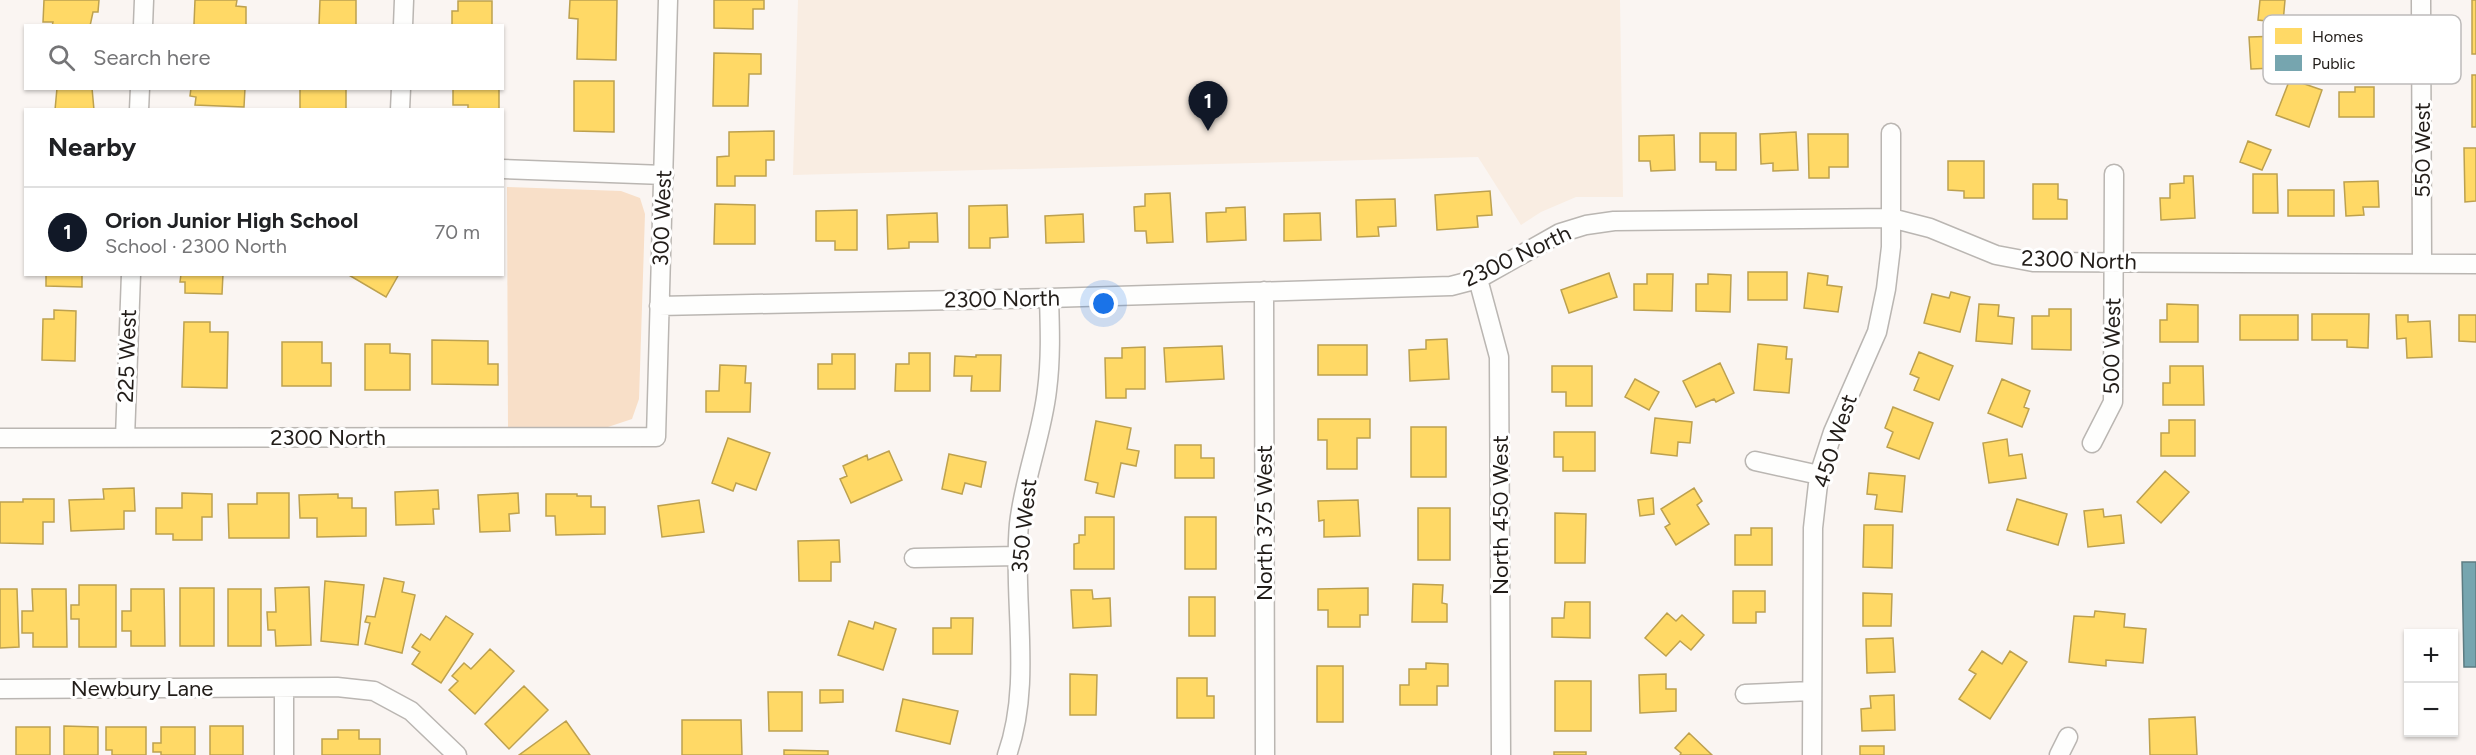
<!DOCTYPE html>
<meta charset="utf-8">
<style>
:root{--surface:#fff;--page:#f2f2f2;--text:#202124;--muted:#757577;--line:#e0e0e0;--accent:#111827}
body{margin:0;font-family:Figtree,sans-serif;background:var(--page);color:var(--text)}
.controls{position:absolute;right:18px;bottom:18px;display:grid;overflow:hidden;border-radius:0px;box-shadow:0 2px 4px #0004}
.controls button{width:54px;height:54px;display:grid;place-items:center;padding:0;border:0;border-bottom:2px solid var(--line);background:var(--surface);color:var(--text);font:30px sans-serif}
.you{position:absolute;left:1104px;top:304px;width:21px;height:21px;margin:-15px;border:4px solid #fff;border-radius:50%;background:#1a73e8;box-shadow:0 0 0 9px #1a73e833}
.badge{display:grid;place-items:center;width:39px;height:39px;border-radius:50%;background:var(--accent);color:#fff;font-size:20px;font-weight:700}
.pin{position:absolute;translate:-50% -50px;filter:drop-shadow(0 2px 3px #0008)}
.pin::after{content:'';position:absolute;top:32px;width:21px;height:18px;background:inherit;clip-path:polygon(0 0,100% 0,50% 100%)}
.list{margin:0;padding:0;list-style:none}
h2{display:flex;justify-content:space-between;align-items:center;height:78px;margin:0;padding:0 24px;font-size:26px}
h2 small{font-size:20px;font-weight:400;color:var(--muted)}
.list li{display:grid;grid-template-columns:39px 1fr auto;gap:18px;align-items:center;box-sizing:border-box;height:90px;padding:0 24px;border-top:2px solid var(--line)}
.list b{display:block;font-size:22px;white-space:nowrap}
.list p{margin:0;font-size:20px;white-space:nowrap;color:var(--muted)}
.list em{font-size:20px;font-style:normal;color:var(--muted)}
.icon{flex:none;width:33px;height:33px;fill:none;stroke:currentColor;stroke-width:2;stroke-linecap:round;stroke-linejoin:round}
.map{position:relative;flex:none;width:2476px;height:755px;overflow:hidden}
.search{position:absolute;background:var(--surface);box-shadow:0 2px 4px #0004;left:24px;top:24px;width:480px;height:66px;display:flex;align-items:center;gap:15px;box-sizing:border-box;padding:0 21px;border-radius:0px;color:var(--muted);font-size:22px}
.panel{position:absolute;background:var(--surface);box-shadow:0 2px 4px #0004;left:24px;top:108px;width:480px;height:168px;border-radius:0px}
.map>svg:first-child{display:block}
.built{fill:#f9ede2}
.green{fill:#f8dfc8}
.homes{fill:#ffd966;stroke:#bda14f;stroke-width:1.5}
.public{fill:#76a5af;stroke:#5d7c82;stroke-width:1.5}
.lines{fill:none;stroke-linecap:round;stroke-linejoin:round}
.street-casing{stroke:#bab6b2;stroke-width:21}
.street{stroke:#fefefd;stroke-width:18}
.labels{text-anchor:middle;dominant-baseline:central;stroke-width:6;stroke-linejoin:round;paint-order:stroke}
.street-label{font-size:22px;fill:#221d19;stroke:#fff}
.key{fill:#fff;stroke:#bdbbba;stroke-width:1.5}
.key-label{font-size:16px;fill:#221d19}
</style>
<div class="map">
<svg width="2476" height="755" viewBox="0 0 2476 755">
<rect width="100%" height="100%" fill="#faf5f2"/>
<!-- built -->
<path class="built" d="M 798,0 L 1620,0 L 1623,197 L 1576,197 L 1541,212 L 1521,225 L 1478,157 L 793,175 Z"/>
<!-- green -->
<path class="green" d="M 507,187 L 621,191 L 640,198 L 645,214 L 639,399 L 632,419 L 608,427 L 508,427 Z"/>
<!-- homes -->
<path class="homes" d="M 44,0 L 99,0 L 98,12 L 93,12 L 90,26 L 52,26 L 53,22 L 43,22 Z
M 195,0 L 237,0 L 236,6 L 246,7 L 246,26 L 196,26 L 194,24 Z
M 320,0 L 356,0 L 356,26 L 319,26 Z
M 570,0 L 617,0 L 616,60 L 577,59 L 578,19 L 569,18 Z
M 714,0 L 764,0 L 764,9 L 753,9 L 753,29 L 714,28 Z
M 2260,0 L 2285,0 L 2283,23 L 2258,20 Z
M 2472,0 L 2476,0 L 2476,54 L 2472,54 Z
M 458,1 L 492,1 L 492,26 L 452,26 L 452,11 L 458,11 Z
M 2282,36 L 2283,53 L 2275,53 L 2275,68 L 2251,69 L 2249,37 Z
M 714,53 L 761,54 L 761,74 L 749,74 L 748,106 L 713,106 Z
M 2472,75 L 2476,75 L 2476,127 L 2472,127 Z
M 2290,79 L 2322,90 L 2309,127 L 2276,115 Z
M 574,81 L 614,81 L 614,132 L 574,131 Z
M 2355,87 L 2374,87 L 2374,117 L 2339,117 L 2339,92 L 2355,92 Z
M 57,88 L 92,88 L 94,110 L 55,110 Z
M 191,88 L 245,88 L 244,107 L 195,105 L 196,97 L 190,96 Z
M 300,88 L 346,88 L 346,110 L 300,110 Z
M 453,88 L 499,88 L 499,110 L 468,110 L 468,105 L 453,105 Z
M 774,131 L 774,160 L 766,160 L 766,176 L 735,176 L 735,186 L 717,186 L 717,157 L 729,156 L 729,132 Z
M 1796,132 L 1798,170 L 1773,171 L 1773,163 L 1761,164 L 1760,134 Z
M 1700,133 L 1736,133 L 1736,170 L 1716,170 L 1716,162 L 1700,162 Z
M 1808,134 L 1848,134 L 1848,167 L 1829,167 L 1829,178 L 1809,178 Z
M 1674,135 L 1675,170 L 1651,171 L 1650,161 L 1639,161 L 1639,136 Z
M 2248,141 L 2271,150 L 2262,170 L 2240,162 Z
M 2464,148 L 2476,148 L 2476,201 L 2465,202 Z
M 1948,161 L 1984,161 L 1984,198 L 1964,198 L 1964,191 L 1948,190 Z
M 2253,174 L 2277,174 L 2278,213 L 2253,213 Z
M 2184,176 L 2193,176 L 2195,218 L 2161,220 L 2160,198 L 2170,198 L 2170,184 L 2184,183 Z
M 2378,181 L 2379,207 L 2363,207 L 2364,215 L 2346,216 L 2344,182 Z
M 2033,184 L 2058,184 L 2058,199 L 2067,200 L 2067,219 L 2033,219 Z
M 2288,190 L 2334,190 L 2334,216 L 2288,216 Z
M 1490,191 L 1492,215 L 1477,216 L 1478,227 L 1437,230 L 1435,195 Z
M 1170,193 L 1173,242 L 1147,243 L 1146,231 L 1135,231 L 1134,207 L 1145,206 L 1145,194 Z
M 1395,199 L 1396,226 L 1378,227 L 1379,236 L 1357,237 L 1356,200 Z
M 715,204 L 755,205 L 755,244 L 714,244 Z
M 1007,205 L 1008,237 L 990,238 L 990,248 L 969,248 L 969,206 Z
M 1245,207 L 1246,240 L 1207,242 L 1206,213 L 1226,212 L 1226,208 Z
M 857,210 L 857,250 L 835,250 L 835,241 L 816,241 L 816,211 Z
M 937,213 L 938,242 L 909,242 L 909,248 L 888,249 L 887,215 Z
M 1320,213 L 1321,240 L 1284,241 L 1284,214 Z
M 1083,214 L 1084,242 L 1046,243 L 1045,216 Z
M 1748,272 L 1787,272 L 1787,300 L 1748,300 Z
M 1609,273 L 1617,297 L 1569,313 L 1561,290 Z
M 1808,273 L 1828,276 L 1827,285 L 1842,287 L 1838,312 L 1804,308 Z
M 46,274 L 82,274 L 82,287 L 46,286 Z
M 181,274 L 223,274 L 222,294 L 185,293 L 185,282 L 180,282 Z
M 347,274 L 399,274 L 386,297 Z
M 1647,274 L 1673,274 L 1672,311 L 1634,310 L 1634,284 L 1647,284 Z
M 1708,274 L 1731,275 L 1730,312 L 1696,311 L 1696,284 L 1708,284 Z
M 1951,292 L 1970,297 L 1960,332 L 1924,323 L 1932,294 L 1949,298 Z
M 1979,304 L 1999,305 L 1998,316 L 2014,318 L 2012,344 L 1976,341 Z
M 2167,304 L 2198,305 L 2198,342 L 2160,342 L 2160,320 L 2167,320 Z
M 2049,309 L 2071,309 L 2071,350 L 2032,349 L 2032,316 L 2049,316 Z
M 54,310 L 76,311 L 75,361 L 42,360 L 43,319 L 54,319 Z
M 2312,314 L 2369,314 L 2368,348 L 2347,347 L 2347,340 L 2312,340 Z
M 2240,315 L 2298,315 L 2298,340 L 2240,340 Z
M 2396,315 L 2408,315 L 2408,322 L 2430,321 L 2432,357 L 2407,358 L 2406,338 L 2397,339 Z
M 2459,315 L 2476,315 L 2476,342 L 2459,341 Z
M 184,322 L 210,322 L 210,332 L 228,332 L 227,388 L 182,387 Z
M 1447,339 L 1449,379 L 1410,381 L 1409,350 L 1426,349 L 1426,340 Z
M 432,340 L 488,341 L 488,364 L 498,364 L 498,385 L 432,384 Z
M 282,342 L 322,342 L 322,363 L 331,363 L 331,386 L 282,386 Z
M 365,344 L 390,344 L 390,353 L 410,354 L 410,390 L 365,390 Z
M 1758,344 L 1787,347 L 1786,359 L 1792,359 L 1789,393 L 1754,390 Z
M 1318,345 L 1367,345 L 1367,375 L 1318,375 Z
M 1222,346 L 1224,379 L 1166,382 L 1164,348 Z
M 1145,347 L 1145,389 L 1126,389 L 1126,398 L 1106,398 L 1105,358 L 1122,358 L 1122,348 Z
M 1919,352 L 1953,366 L 1939,400 L 1914,390 L 1919,378 L 1910,374 Z
M 909,353 L 930,353 L 930,391 L 895,391 L 896,364 L 909,364 Z
M 832,354 L 855,354 L 855,389 L 818,389 L 818,364 L 832,364 Z
M 976,355 L 1001,355 L 1000,391 L 971,391 L 972,376 L 954,376 L 955,356 L 976,357 Z
M 1720,363 L 1734,393 L 1716,402 L 1714,399 L 1696,407 L 1683,381 Z
M 720,365 L 746,366 L 745,383 L 751,383 L 750,412 L 706,412 L 706,391 L 719,391 Z
M 1552,366 L 1592,366 L 1592,406 L 1566,406 L 1566,392 L 1552,392 Z
M 2170,366 L 2203,366 L 2204,405 L 2163,405 L 2163,383 L 2170,383 Z
M 1635,379 L 1659,392 L 1649,410 L 1625,397 Z
M 2002,379 L 2030,391 L 2024,407 L 2029,409 L 2022,427 L 1988,413 Z
M 1893,407 L 1933,423 L 1919,459 L 1887,447 L 1893,432 L 1885,428 Z
M 1655,418 L 1692,422 L 1690,443 L 1678,442 L 1677,456 L 1651,453 Z
M 1318,419 L 1370,419 L 1370,438 L 1357,438 L 1357,469 L 1327,469 L 1327,440 L 1318,440 Z
M 2169,420 L 2195,420 L 2195,456 L 2161,456 L 2161,433 L 2169,433 Z
M 1096,421 L 1131,428 L 1127,449 L 1139,451 L 1136,466 L 1121,463 L 1114,497 L 1096,493 L 1098,483 L 1085,480 Z
M 1411,427 L 1446,427 L 1446,477 L 1411,477 Z
M 1554,432 L 1595,432 L 1595,471 L 1563,471 L 1563,457 L 1554,457 Z
M 728,438 L 770,453 L 756,490 L 736,483 L 733,491 L 712,483 Z
M 2007,439 L 2009,456 L 2022,454 L 2026,478 L 1989,483 L 1983,443 Z
M 1175,445 L 1201,445 L 1201,458 L 1214,458 L 1214,478 L 1175,478 Z
M 889,451 L 902,480 L 851,503 L 840,479 L 847,476 L 843,466 L 867,455 L 868,460 Z
M 949,454 L 986,462 L 981,487 L 965,483 L 962,494 L 942,489 Z
M 2165,471 L 2189,492 L 2161,523 L 2137,502 Z
M 1869,473 L 1905,476 L 1902,512 L 1875,509 L 1877,495 L 1867,494 Z
M 134,488 L 135,511 L 124,511 L 124,529 L 71,531 L 69,500 L 104,499 L 103,489 Z
M 1694,488 L 1702,501 L 1697,505 L 1709,524 L 1676,545 L 1665,527 L 1670,524 L 1661,509 Z
M 438,490 L 439,509 L 433,509 L 434,524 L 396,525 L 395,492 Z
M 182,493 L 212,494 L 212,517 L 202,517 L 202,540 L 173,540 L 173,534 L 156,534 L 156,508 L 182,508 Z
M 257,493 L 289,493 L 289,538 L 229,538 L 228,504 L 257,504 Z
M 518,493 L 519,513 L 509,514 L 510,531 L 480,532 L 478,495 Z
M 338,494 L 338,498 L 352,498 L 352,508 L 366,508 L 366,536 L 317,537 L 317,518 L 300,518 L 299,495 Z
M 546,494 L 577,494 L 577,496 L 591,496 L 591,507 L 605,507 L 605,534 L 556,535 L 555,516 L 546,516 Z
M 1653,498 L 1654,514 L 1640,516 L 1638,500 Z
M 23,499 L 54,499 L 54,522 L 43,522 L 43,544 L 0,543 L 0,502 L 23,502 Z
M 2017,499 L 2067,514 L 2058,545 L 2007,530 Z
M 699,500 L 704,532 L 662,537 L 658,506 Z
M 1358,500 L 1360,536 L 1324,537 L 1324,520 L 1319,521 L 1318,501 Z
M 1418,508 L 1450,508 L 1450,560 L 1418,560 Z
M 2103,509 L 2104,517 L 2121,515 L 2124,543 L 2088,547 L 2084,511 Z
M 1555,513 L 1586,514 L 1585,563 L 1555,563 Z
M 1085,517 L 1114,517 L 1114,569 L 1074,569 L 1074,544 L 1079,543 L 1079,535 L 1085,535 Z
M 1185,517 L 1216,517 L 1216,569 L 1185,569 Z
M 1864,525 L 1893,525 L 1892,568 L 1863,567 Z
M 1751,528 L 1772,528 L 1772,565 L 1735,565 L 1735,535 L 1751,535 Z
M 839,540 L 840,562 L 831,562 L 831,581 L 799,581 L 798,541 Z
M 384,578 L 404,582 L 402,592 L 415,595 L 402,653 L 365,644 L 370,623 L 365,622 L 367,616 L 375,617 Z
M 325,581 L 364,585 L 358,645 L 321,641 Z
M 1413,584 L 1443,585 L 1442,603 L 1447,604 L 1447,622 L 1412,622 Z
M 79,585 L 116,585 L 116,647 L 79,647 L 79,619 L 71,619 L 71,605 L 79,605 Z
M 309,587 L 311,645 L 276,646 L 275,630 L 268,630 L 267,612 L 276,612 L 275,588 Z
M 180,588 L 214,588 L 214,646 L 180,646 Z
M 1368,588 L 1368,615 L 1360,615 L 1360,627 L 1328,627 L 1328,610 L 1318,610 L 1318,589 Z
M 0,589 L 17,589 L 19,647 L 0,648 Z
M 32,589 L 66,589 L 67,647 L 33,647 L 33,633 L 22,633 L 22,611 L 33,611 Z
M 131,589 L 164,589 L 165,646 L 131,646 L 131,631 L 122,631 L 122,611 L 131,611 Z
M 228,589 L 261,589 L 261,646 L 228,646 Z
M 1071,590 L 1092,590 L 1093,599 L 1110,598 L 1111,626 L 1073,628 Z
M 1733,591 L 1765,591 L 1765,612 L 1756,612 L 1756,623 L 1733,623 Z
M 1863,593 L 1892,594 L 1891,626 L 1863,626 Z
M 1189,597 L 1215,597 L 1215,636 L 1189,636 Z
M 1565,602 L 1590,602 L 1590,638 L 1552,637 L 1552,618 L 1564,618 Z
M 2095,611 L 2125,614 L 2124,627 L 2146,629 L 2143,663 L 2106,660 L 2106,666 L 2069,662 L 2074,616 L 2094,617 Z
M 1667,613 L 1676,621 L 1682,615 L 1704,635 L 1691,650 L 1680,641 L 1666,656 L 1645,638 Z
M 446,616 L 473,634 L 441,683 L 412,664 L 420,652 L 412,647 L 421,634 L 430,640 Z
M 951,618 L 973,618 L 972,654 L 933,654 L 933,628 L 951,628 Z
M 849,621 L 873,629 L 875,622 L 896,629 L 883,670 L 838,655 Z
M 1893,638 L 1895,672 L 1867,673 L 1866,639 Z
M 490,649 L 514,671 L 475,714 L 449,690 L 458,681 L 452,676 L 464,663 L 471,669 Z
M 1982,651 L 2002,664 L 2010,651 L 2027,662 L 1990,719 L 1959,699 L 1976,674 L 1969,670 Z
M 1426,663 L 1448,664 L 1448,686 L 1437,686 L 1437,705 L 1400,705 L 1400,685 L 1409,685 L 1409,669 L 1426,669 Z
M 1317,666 L 1343,666 L 1343,722 L 1317,722 Z
M 1070,674 L 1097,675 L 1096,715 L 1070,715 Z
M 1666,674 L 1666,689 L 1676,689 L 1676,711 L 1640,713 L 1639,675 Z
M 1177,678 L 1207,678 L 1207,696 L 1214,696 L 1214,718 L 1177,718 Z
M 1555,681 L 1591,681 L 1591,731 L 1555,731 Z
M 524,686 L 548,710 L 509,749 L 485,724 Z
M 820,690 L 843,690 L 843,702 L 820,703 Z
M 768,692 L 802,692 L 802,731 L 769,731 Z
M 1894,695 L 1895,730 L 1862,731 L 1861,709 L 1871,708 L 1870,696 Z
M 903,699 L 958,711 L 950,744 L 896,731 Z
M 2195,717 L 2197,755 L 2150,755 L 2149,719 Z
M 682,720 L 741,720 L 742,755 L 682,755 Z
M 566,721 L 590,755 L 519,755 Z
M 64,726 L 98,727 L 98,755 L 64,755 Z
M 210,726 L 243,726 L 243,755 L 210,755 Z
M 16,727 L 50,727 L 50,755 L 16,755 Z
M 106,727 L 146,727 L 146,755 L 112,755 L 112,750 L 106,750 Z
M 161,727 L 195,727 L 195,755 L 161,755 L 161,752 L 153,752 L 153,743 L 161,743 Z
M 338,730 L 359,730 L 359,739 L 380,739 L 380,755 L 322,755 L 322,739 L 338,739 Z
M 1689,733 L 1712,755 L 1680,755 L 1681,753 L 1675,748 Z
M 1860,746 L 1884,746 L 1884,755 L 1860,755 Z
M 784,750 L 828,751 L 828,755 L 784,755 Z
M 1554,752 L 1586,752 L 1586,755 L 1554,755 Z"/>
<!-- public -->
<path class="public" d="M 2462,562 L 2476,562 L 2476,667 L 2464,667 Z"/>
<g class="lines">
<defs>
<path id="street" d="M 2421,0 L 2422,264
M 143,26 L 144,0
M 403,26 L 404,0
M 2344,27 L 2421,26
M 139,110 L 140,88
M 400,110 L 401,88
M 502,169 L 664,175
M 1478,279 L 1499,357 L 1501,755
M 1264,291 L 1265,755
M 659,306 L 1049,298 L 1451,286 L 1478,279 L 1560,233 L 1586,225 L 1614,221 L 1891,218 L 1930,228 L 1996,255 L 2033,262 L 2476,264
M 0,438 L 656,437 L 668,0
M 125,438 L 131,274
M 2092,443 L 2113,402 L 2114,174
M 1755,461 L 1819,475
M 914,558 L 1017,556
M 284,688 L 284,755
M 0,689 L 337,687 L 374,691 L 411,711 L 457,755
M 1745,694 L 1811,691
M 1007,755 C 1033,682 1012,600 1019,524 C 1024,478 1042,435 1047,390 C 1051,359 1050,329 1049,298
M 1812,755 L 1813,528 L 1819,475 L 1833,432 L 1877,332 L 1886,289 L 1891,247 L 1891,133
M 2059,755 L 2068,737"/>
</defs>
<!-- street casing -->
<use href="#street" class="street-casing"/>
<!-- street -->
<use href="#street" class="street"/>
</g>
<g class="labels">
<!-- street labels -->
<g class="street-label">
<text transform="translate(2422 150) rotate(-90)">550 West</text>
<text transform="translate(662 218) rotate(-88)">300 West</text>
<text transform="translate(1517 256) rotate(-25)">2300 North</text>
<text transform="translate(2079 260) rotate(2)">2300 North</text>
<text transform="translate(1002 299) rotate(-1)">2300 North</text>
<text transform="translate(2112 346) rotate(-89)">500 West</text>
<text transform="translate(127 356) rotate(-88)">225 West</text>
<text x="328" y="437">2300 North</text>
<text transform="translate(1835 441) rotate(-72)">450 West</text>
<text transform="translate(1500 515) rotate(-90)">North 450 West</text>
<text transform="translate(1264 523) rotate(-90)">North 375 West</text>
<text transform="translate(1024 526) rotate(-84)">350 West</text>
<text x="142" y="688">Newbury Lane</text>
</g>
</g>
<!-- legend -->
<rect x="2263" y="15" width="198" height="69" rx="9" class="key"/>
<rect x="2275" y="28" width="27" height="16" fill="#ffd966"/>
<rect x="2275" y="55" width="27" height="16" fill="#76a5af"/>
<g class="key-label">
<text x="2312" y="42">Homes</text>
<text x="2312" y="69">Public</text>
</g>
</svg>
<div class="controls">
<button>+</button>
<button>−</button>
</div>
<div class="you"></div>
<div class="pin badge" style="left:1208px;top:131px">1</div>
<div class="search"><svg class="icon" aria-label="search" viewBox="0 0 24 24"><circle cx="10" cy="10" r="6"/><path d="M15 15l6 6"/></svg>Search here</div>
<section class="panel">
<h2>Nearby<small></small></h2>
<ul class="list">
<li><span class="badge">1</span><div><b>Orion Junior High School</b><p>School · 2300 North</p></div><em>70 m</em></li>
</ul>
</section>
</div>
